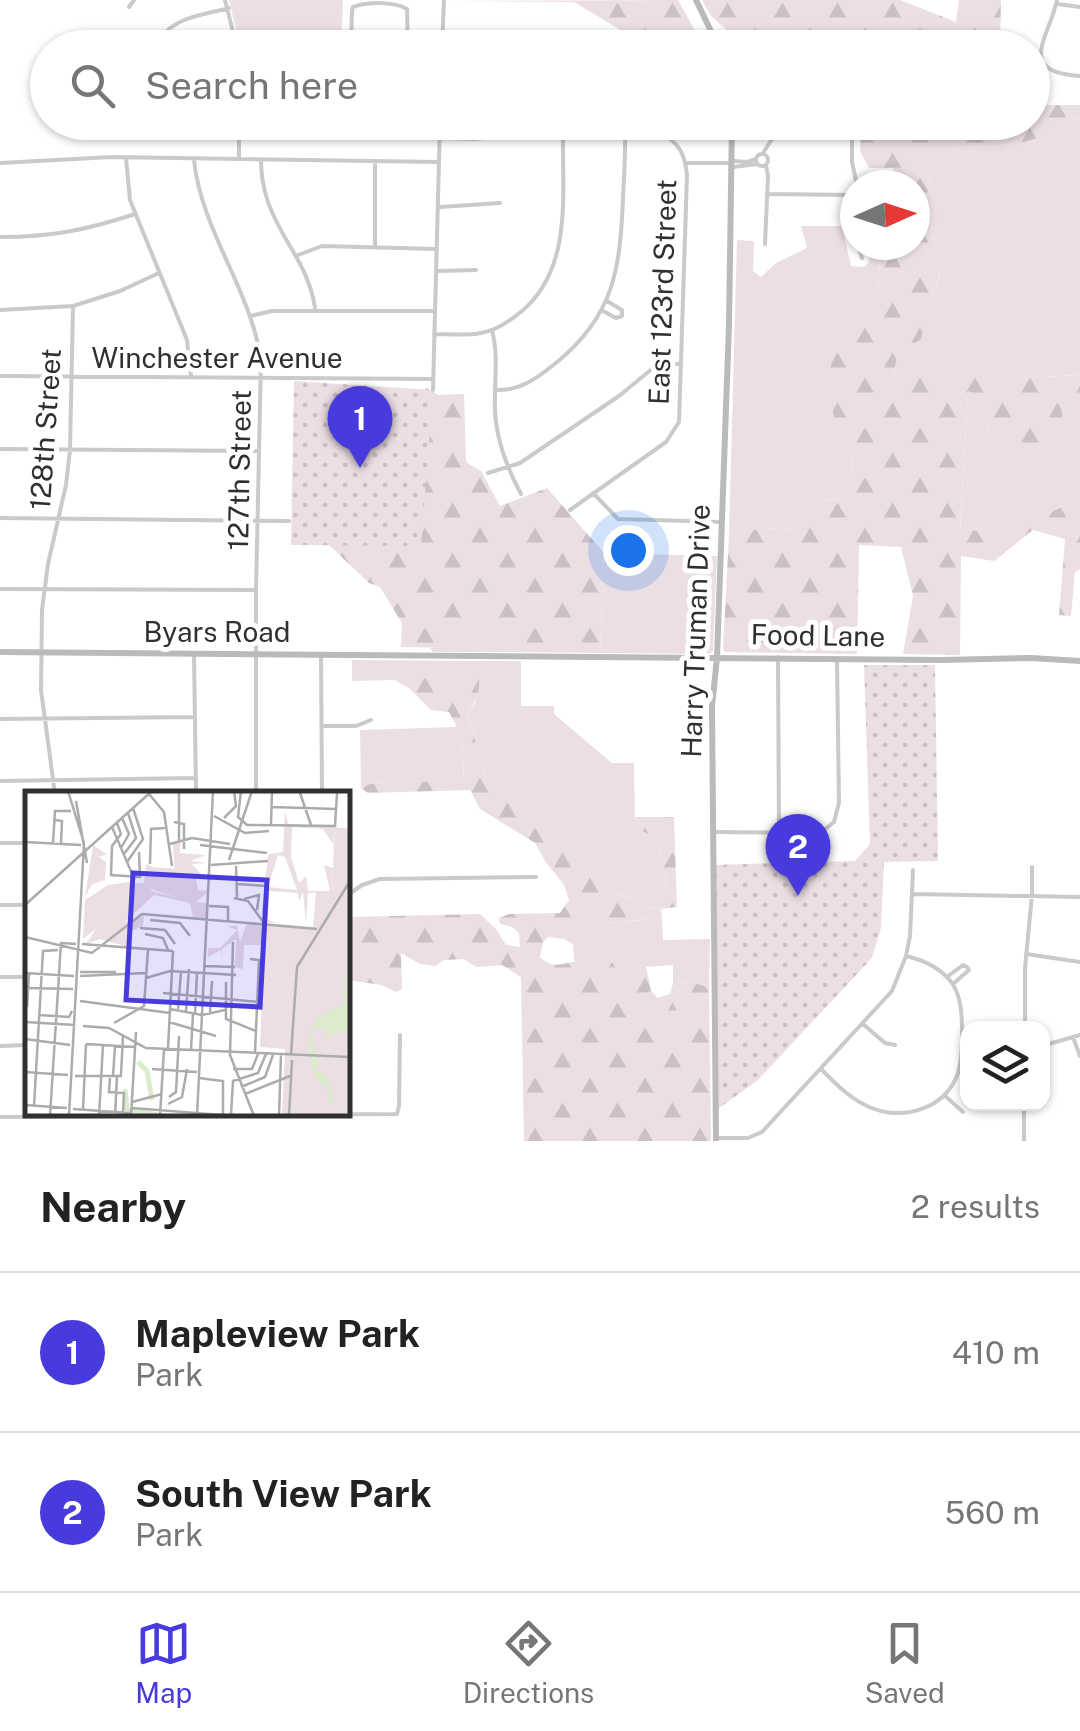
<!DOCTYPE html>
<style>
:root{--surface:#fff;--page:#f2f2f2;--text:#222;--muted:#767676;--line:#e0e0e0;--accent:#473bde}
body{margin:0;font-family:"Public Sans",sans-serif;background:var(--page);color:var(--text)}
.controls{position:absolute;right:30px;bottom:30px;display:grid;overflow:hidden;border-radius:20px;box-shadow:0 2px 8px #0004}
.controls button{width:90px;height:90px;display:grid;place-items:center;padding:0;border:0;border-bottom:2px solid var(--line);background:var(--surface);color:var(--text);font:50px sans-serif}
.compass{position:absolute;left:840px;top:170px;width:90px;height:90px;border-radius:50%;background:var(--surface);box-shadow:0 2px 8px #0004;rotate:87deg}
.you{position:absolute;left:628px;top:550px;width:35px;height:35px;margin:-25px;border:8px solid #fff;border-radius:50%;background:#1a73e8;box-shadow:0 0 0 15px #1a73e833}
.badge{display:grid;place-items:center;width:65px;height:65px;border-radius:50%;background:var(--accent);color:#fff;font-size:32px;font-weight:700}
.pin{position:absolute;translate:-50% -82px;filter:drop-shadow(0 2px 5px #0008)}
.pin::after{content:'';position:absolute;top:52px;width:35px;height:30px;background:inherit;clip-path:polygon(0 0,100% 0,50% 100%)}
.list{margin:0;padding:0;list-style:none}
h2{display:flex;justify-content:space-between;align-items:center;height:130px;margin:0;padding:0 40px;font-size:42px}
h2 small{font-size:32px;font-weight:400;color:var(--muted)}
.list li{display:grid;grid-template-columns:65px 1fr auto;gap:30px;align-items:center;box-sizing:border-box;height:160px;padding:0 40px;border-top:2px solid var(--line)}
.list b{display:block;font-size:38px;white-space:nowrap}
.list p{margin:0;font-size:32px;white-space:nowrap;color:var(--muted)}
.list em{font-size:32px;font-style:normal;color:var(--muted)}
.icon{flex:none;width:55px;height:55px;fill:none;stroke:currentColor;stroke-width:2;stroke-linecap:round;stroke-linejoin:round}
.map{position:relative;flex:none;width:1080px;height:1141px;overflow:hidden}
.search{position:absolute;background:var(--surface);box-shadow:0 2px 8px #0004;left:30px;right:30px;top:30px;height:110px;display:flex;align-items:center;gap:25px;box-sizing:border-box;padding:0 35px;border-radius:55px;color:var(--muted);font-size:38px}
.sheet{height:450px;background:var(--surface)}
nav{display:flex;justify-content:space-around;align-items:center;box-sizing:border-box;height:140px;border-top:2px solid var(--line);background:var(--surface);font-size:28px;color:var(--muted)}
nav a{display:grid;justify-items:center;gap:5px}
nav .on{color:var(--accent)}
.map>svg:first-child{display:block}
.grass{fill:#ecdfe4}
.forest{fill:url(#forest-firs)}
.park{fill:url(#park-dots)}
.lines{fill:none;stroke-linecap:round;stroke-linejoin:round}
.street{stroke:#cacaca;stroke-width:4}
.secondary{stroke:#bababa;stroke-width:6}
.labels{text-anchor:middle;dominant-baseline:central;stroke-width:10;stroke-linejoin:round;paint-order:stroke}
.street-label{font-size:28px;fill:#303030;stroke:#fff}
.inset-river{fill:none;stroke:#dbebcc;stroke-width:5}
.inset-road{fill:none;stroke:#acacac;stroke-width:2.5}
.view{fill:#473bde;fill-opacity:0.15;stroke:#473bde;stroke-width:5}
.inset-edge{fill:none;stroke:#303030;stroke-width:5}
</style>
<div class="map">
<svg width="1080" height="1141" viewBox="0 0 1080 1141">
<defs>
<pattern id="forest-firs" width="22" height="20" patternUnits="userSpaceOnUse" patternTransform="scale(2.5)"><rect width="22" height="20" fill="#ecdfe4"/><path d="M5 1l3.5 6h-7zM16 11l3.5 6h-7z" fill="#cbc0c4"/></pattern>
<pattern id="park-dots" width="8" height="8" patternUnits="userSpaceOnUse" patternTransform="scale(2.5)"><rect width="8" height="8" fill="#ecdfe4"/><path d="M2 2h.1M6 6h.1" fill="none" stroke="#cbc0c4" stroke-width="1.8" stroke-linecap="round"/></pattern>
</defs>
<rect width="100%" height="100%" fill="#fff"/>
<!-- grass -->
<path class="grass" d="M 229,0 L 343,0 L 341,47 L 240,47 Z
M 1080,118 L 1080,375 L 1023,378 L 894,376 L 897,356 L 931,298 L 940,274 L 927,202 L 931,166 L 949,149 L 1017,144 L 1069,119 Z
M 801,226 L 842,226 L 851,266 L 864,267 L 869,262 L 867,248 L 881,246 L 877,303 L 865,320 L 835,347 L 837,426 L 854,453 L 847,500 L 818,499 L 794,530 L 767,528 L 729,534 L 737,240 L 754,241 L 753,271 L 761,277 L 776,263 L 807,248 Z
M 968,390 L 980,395 L 989,434 L 1061,393 L 1080,393 L 1080,498 L 1049,513 L 1038,510 L 995,532 L 960,531 Z
M 604,553 L 717,556 L 713,651 L 709,654 L 600,653 Z
M 459,623 L 480,623 L 500,652 L 433,652 L 430,648 L 449,648 Z
M 352,660 L 521,661 L 521,706 L 554,706 L 554,714 L 612,763 L 634,763 L 635,828 L 657,838 L 666,880 L 660,909 L 642,908 L 631,898 L 611,892 L 595,877 L 588,853 L 561,838 L 543,819 L 513,808 L 505,792 L 485,776 L 468,714 L 476,701 L 450,682 L 434,687 L 399,673 L 395,680 L 352,681 Z
M 457,727 L 462,737 L 464,781 L 370,784 L 361,788 L 360,730 Z
M 573,918 L 605,918 L 610,923 L 662,918 L 663,940 L 710,939 L 709,988 L 692,982 L 673,983 L 673,965 L 616,969 L 611,960 L 574,961 L 573,944 L 564,939 Z
M 651,991 L 658,998 L 661,1010 L 689,1010 L 695,1017 L 691,1031 L 666,1051 L 653,1034 L 635,995 Z"/>
<!-- forest -->
<path class="forest" d="M 678,0 L 704,47 L 629,47 L 632,37 L 574,2 L 448,1 Z
M 702,0 L 900,0 L 956,22 L 959,0 L 1001,0 L 1000,47 L 737,47 L 729,32 L 711,16 Z
M 1033,105 L 1080,105 L 1080,118 L 1069,119 L 1062,131 L 1017,144 L 949,149 L 931,166 L 927,202 L 940,273 L 931,298 L 921,339 L 897,356 L 894,375 L 1023,378 L 1080,375 L 1080,393 L 1061,394 L 1063,440 L 996,448 L 989,434 L 980,395 L 968,391 L 960,530 L 995,532 L 1038,510 L 1049,513 L 1080,498 L 1080,569 L 1075,572 L 1071,616 L 1059,615 L 1065,539 L 1033,530 L 994,561 L 961,556 L 960,655 L 903,654 L 913,596 L 901,547 L 859,545 L 857,654 L 725,652 L 723,649 L 729,534 L 767,528 L 794,530 L 818,499 L 847,500 L 854,453 L 837,426 L 826,389 L 835,347 L 865,320 L 877,303 L 881,246 L 915,245 L 915,185 L 899,185 L 893,168 L 869,168 L 860,151 L 861,123 L 1032,122 Z
M 427,388 L 438,395 L 464,394 L 466,462 L 481,471 L 500,506 L 547,488 L 604,553 L 600,653 L 500,652 L 480,623 L 459,623 L 449,648 L 401,647 L 402,623 L 380,587 L 369,583 L 330,546 L 331,512 L 405,399 Z
M 475,668 C 484,684 477,699 468,714 L 485,776 L 505,792 L 513,808 L 543,819 L 561,838 L 589,853 L 595,877 L 611,892 L 631,898 L 642,908 L 660,909 L 666,880 L 657,838 L 635,828 L 635,817 L 674,817 L 677,907 L 661,909 L 662,918 L 609,923 L 605,918 L 574,918 L 564,939 L 548,937 L 543,942 L 540,957 C 554,970 562,963 578,961 C 589,959 601,960 611,960 L 616,969 L 646,966 L 651,991 L 636,996 L 653,1015 L 653,1034 L 666,1050 L 690,1031 L 695,1017 L 689,1010 L 660,1011 L 658,998 L 670,994 L 673,983 L 692,982 L 709,988 L 711,1141 L 524,1141 L 521,977 L 502,965 L 476,967 L 464,959 L 444,960 L 435,966 L 420,964 L 401,953 L 402,989 L 396,992 L 381,985 L 348,980 L 348,917 L 480,914 L 496,929 L 506,945 L 520,947 L 519,933 L 512,927 L 500,924 L 499,918 L 509,914 L 560,913 L 569,900 L 564,885 L 545,861 L 535,843 L 480,809 L 470,790 L 368,793 L 361,788 L 370,784 L 464,780 L 462,737 L 449,712 L 431,710 L 410,689 L 395,680 L 399,673 L 421,673 L 435,686 L 450,682 L 459,669 Z"/>
<!-- park -->
<path class="park" d="M 294,381 L 433,390 L 421,546 L 291,545 Z
M 864,665 L 935,665 L 938,861 L 884,862 L 881,928 L 872,958 L 758,1080 L 715,1111 L 713,865 L 855,861 L 870,844 Z"/>
<g class="lines">
<!-- street -->
<path class="street" d="M 225,0 L 237,48
M 1057,0 C 1049,38 1015,72 1080,76
M 1057,4 L 1080,7
M 129,7 L 134,0
M 153,48 C 172,16 196,17 229,8
M 351,48 L 352,11 L 353,7 C 367,2 394,1 407,9 L 408,48
M 442,48 L 444,0
M 852,133 L 852,162 L 857,185
M 440,138 L 475,139 L 540,133 L 661,134 C 680,142 685,156 687,175 L 679,422 L 666,442 L 570,510
M 763,153 L 772,139 L 788,133 L 858,134
M756 160a6 6 0 1 1 12 0a6 6 0 1 1-12 0Z
M 126,158 L 130,200 L 187,340 L 191,376
M 239,158 L 239,122
M 194,160 C 201,230 251,290 261,360 L 256,590 L 256,794
M 261,160 C 261,173 263,186 267,199 C 280,240 308,262 315,308
M 733,161 L 747,162 L 756,159
M 0,163 L 112,157 L 439,162
M 686,163 L 731,163
M 733,167 L 758,164
M 767,194 L 855,195
M 440,207 L 500,203
M 0,237 C 52,237 86,230 135,214
M 765,244 L 768,176 L 766,165
M 858,245 L 862,258
M 375,246 L 375,161
M 298,255 L 322,246 L 436,249
M 436,271 L 476,270
M 0,310 L 73,306 L 120,291 L 159,273
M 603,311 L 616,318 L 622,316 L 622,310 L 607,301
M 250,316 L 272,311 L 435,311
M 492,330 C 499,357 494,383 495,410 C 496,439 507,468 521,494
M 434,334 C 450,334 466,336 481,333 C 497,330 510,321 522,311 C 573,268 562,194 563,134
M 0,376 L 433,379
M 433,390 L 440,122
M 495,390 C 521,391 537,378 556,363 C 614,316 620,269 623,199 C 624,174 626,148 625,122
M 0,449 L 259,451
M 488,473 L 520,463 L 619,396 L 658,364 L 679,364
M 593,493 L 618,519 L 722,522
M 0,518 L 289,521
M 0,589 L 256,590
M 194,653 L 196,794
M 321,654 L 322,794
M 778,657 L 779,832
M 0,719 L 195,717
M 321,726 L 356,726 L 371,720
M 0,781 L 195,778
M 55,794 L 41,690 L 42,610 L 48,564 L 66,485 L 70,450 L 73,306
M 713,832 L 811,833 L 824,830 L 834,822 L 839,803 L 837,662
M 0,843 L 28,843
M 912,894 L 1080,897
M 348,895 L 362,885 L 380,879 L 536,877
M 0,905 L 28,905
M 1026,954 L 1080,962
M 0,977 L 28,977
M 947,977 L 963,965 L 967,967 L 969,970 L 953,984
M 863,1024 L 885,1043 L 895,1045
M 1025,1028 L 1025,968 L 1032,895 L 1032,867
M 1073,1037 L 1080,1056
M 0,1046 L 28,1045
M 1042,1046 L 1080,1035
M 821,1069 C 836,1084 849,1098 869,1107 C 902,1121 945,1110 958,1073 C 962,1061 962,1047 962,1035 C 962,1017 962,998 952,983 C 941,968 923,960 906,956
M 944,1095 L 963,1112
M 0,1117 L 397,1114 L 399,1106 L 400,1035
M 716,1138 L 748,1138 L 762,1132 L 892,991 L 906,956 L 910,936 L 913,870
M 1024,1141 L 1024,1104"/>
<!-- secondary -->
<path class="secondary" d="M 696,0 L 719,48
M 0,652 L 942,660 L 1031,658 L 1080,661
M 716,1141 L 712,707 L 717,657 L 729,325 L 732,122"/>
</g>
<g class="labels">
<!-- street labels -->
<g class="street-label">
<text transform="translate(662 292) rotate(-88)">East 123rd Street</text>
<text x="217" y="357">Winchester Avenue</text>
<text transform="translate(45 429) rotate(-86)">128th Street</text>
<text transform="translate(239 470) rotate(-89)">127th Street</text>
<text x="217" y="631">Byars Road</text>
<text transform="translate(695 631) rotate(-88)">Harry Truman Drive</text>
<text transform="translate(818 635) rotate(1)">Food Lane</text>
</g>
</g>
<!-- overview -->
<g transform="translate(25 791)">
<rect width="325" height="325" fill="#fff"/>
<path d="M 68,54 L 82,63 L 74,66 L 81,71 L 80,89 L 67,93 L 60,106 ZM 128,76 L 153,78 L 151,106 L 125,98 L 122,80 ZM 104,91 L 110,97 L 103,112 L 58,148 L 60,109 L 83,94 Z" fill="#ecdfe4"/>
<path d="M 260,20 L 263,33 L 310,36 L 307,69 L 308,53 L 298,38 L 267,36 L 266,66 L 274,92 L 281,85 L 283,100 L 305,100 L 299,74 L 308,77 L 307,101 L 283,102 L 281,133 L 278,101 L 274,110 L 273,102 L 244,100 L 243,129 L 253,132 L 240,131 L 237,119 L 243,63 L 258,61 ZM 253,64 L 260,66 L 272,99 L 243,96 ZM 155,50 L 155,62 L 181,64 L 165,70 L 182,72 L 167,73 L 180,87 L 171,87 L 173,99 L 184,100 L 171,111 L 183,112 L 182,128 L 168,126 L 165,112 L 129,104 L 100,131 L 119,125 L 118,135 L 105,141 L 104,156 L 75,148 L 61,153 L 77,129 L 103,112 L 109,97 L 101,92 L 119,92 L 121,73 L 128,76 L 122,81 L 126,100 L 151,106 L 148,53 ZM 222,132 L 240,132 L 239,154 L 219,154 L 218,178 L 210,176 L 211,148 L 197,158 L 196,171 L 196,159 L 183,166 L 183,157 L 195,157 L 212,139 L 201,135 L 212,135 L 215,151 Z" fill="#ecdfe4" fill-rule="evenodd"/>
<path d="M 310,36 L 325,38 L 325,325 L 257,325 L 260,258 L 235,256 L 240,132 L 288,136 L 291,101 L 307,101 Z" fill="#ecdfe4"/>
<path d="M 325,168 L 325,238 L 301,246 L 303,237 L 290,237 L 286,244 L 293,270 L 291,281 L 298,281 L 307,301 L 308,312 L 302,314 L 306,303 L 289,284 L 283,245 L 293,227 L 323,210 L 317,208 L 322,191 L 315,189 L 323,185 Z" fill="#dbebcc"/>
<path class="inset-river" d="M 113,271 L 122,280 L 127,309M 100,298 L 102,319 L 133,324"/>
<path class="inset-road" d="M 43,0 L 59,52 L 44,325M 154,0 L 154,50M 216,0 L 213,26 L 222,34 L 310,35 L 312,2M 232,0 L 320,0M 275,2 L 286,34M 124,3 L 139,21 L 147,75M 51,10 L 62,72M 247,16 L 311,18M 189,25 L 220,42 L 244,40M 199,27 L 211,15 L 209,0M 30,29 L 37,30 L 36,53M 149,31 L 159,33 L 159,58M 92,32 L 96,43 L 87,55 L 86,84 L 115,86 L 114,61M 246,33 L 247,1M 87,36 L 108,85M 0,51 L 56,54M 28,52 L 30,20 L 46,20M 145,53 L 167,47 L 205,53M 175,54 L 242,62M 96,57 L 104,43 L 97,27M 99,63 L 111,47 L 103,22M 204,69 L 227,0M 102,71 L 118,48 L 108,17M 125,73 L 126,38 L 140,37M 186,74 L 243,70M 211,75 L 212,106M 212,93 L 242,95M 209,107 L 223,110 L 239,132M 219,108 L 234,104 L 232,119M 0,114 L 127,0M 184,115 L 203,116 L 203,130M 125,129 L 155,132 L 165,145M 115,137 L 140,139 L 150,153M 120,143 L 138,147 L 143,159M 0,146 L 67,162 L 117,123 L 292,138M 208,151 L 205,264 L 229,325M 57,153 L 148,160M 225,168 L 234,169 L 230,262M 180,175 L 210,176M 55,181 L 91,181M 0,182 L 49,185M 55,185 L 121,182M 121,187 L 145,180 L 211,184M 201,191 L 201,228 L 231,240M 0,197 L 48,198M 138,202 L 233,211M 55,210 L 145,222M 2,216 L 4,183M 145,218 L 177,224 L 200,219M 153,218 L 156,181M 161,220 L 164,178M 185,222 L 187,190M 170,223 L 172,182M 14,224 L 44,226 L 47,220M 0,231 L 50,234M 144,231 L 191,245M 89,232 L 119,215 L 123,159M 58,235 L 84,237 L 121,257 L 325,266M 0,248 L 45,254M 61,253 L 110,256M 143,257 L 148,160M 166,259 L 168,223M 266,264 L 272,176 L 325,90M 127,278 L 172,281M 208,278 L 227,278 L 233,263M 0,281 L 43,284M 96,284 L 98,245M 50,285 L 97,285M 88,285 L 90,255M 85,287 L 84,301 L 99,302 L 98,322M 174,287 L 198,290 L 198,324M 216,296 L 240,286 L 248,264M 220,303 L 265,285M 144,306 L 151,301 L 154,245M 107,311 L 137,303M 143,313 L 157,306 L 162,278M 0,314 L 42,317M 9,315 L 18,160 L 33,159M 107,317 L 210,325M 48,318 L 106,322M 58,318 L 61,253M 206,324 L 208,290 L 233,282 L 241,263M 25,325 L 36,152 L 51,153M 74,325 L 78,254M 90,325 L 92,285M 106,325 L 111,241M 135,325 L 139,258M 172,325 L 188,0M 254,325 L 256,263M 264,325 L 267,269"/>
<path class="view" d="M 108,82 L 242,89 L 235,216 L 101,209 Z"/>
<rect width="325" height="325" class="inset-edge"/>
</g>
</svg>
<div class="controls">
<button><svg class="icon" aria-label="layers" viewBox="0 0 24 24"><path d="M12 4l9 5-9 5-9-5zM3 14l9 5 9-5"/></svg></button>
</div>
<svg class="compass" viewBox="-18 -18 36 36"><path d="M0-13l5 13h-10z" fill="#e53935"/><path d="M0 13l5-13h-10z" fill="#767676"/></svg>
<div class="you"></div>
<div class="pin badge" style="left:360px;top:468px">1</div>
<div class="pin badge" style="left:798px;top:896px">2</div>
<div class="search"><svg class="icon" aria-label="search" viewBox="0 0 24 24"><circle cx="10" cy="10" r="6"/><path d="M15 15l6 6"/></svg>Search here</div>
</div>
<section class="sheet">
<h2>Nearby<small>2 results</small></h2>
<ul class="list">
<li><span class="badge">1</span><div><b>Mapleview Park</b><p>Park</p></div><em>410 m</em></li>
<li><span class="badge">2</span><div><b>South View Park</b><p>Park</p></div><em>560 m</em></li>
</ul>
</section>
<nav>
<a class="on"><svg class="icon" aria-label="map" viewBox="0 0 24 24"><path d="M3 6l6-2 6 2 6-2v14l-6 2-6-2-6 2zM9 4v14M15 6v14"/></svg>Map</a>
<a><svg class="icon" aria-label="directions" viewBox="0 0 24 24"><path d="M12 3l9 9-9 9-9-9zM9 14v-3h6M13 9l2 2-2 2"/></svg>Directions</a>
<a><svg class="icon" aria-label="saved" viewBox="0 0 24 24"><path d="M7 4h10v16l-5-4-5 4z"/></svg>Saved</a>
</nav>
